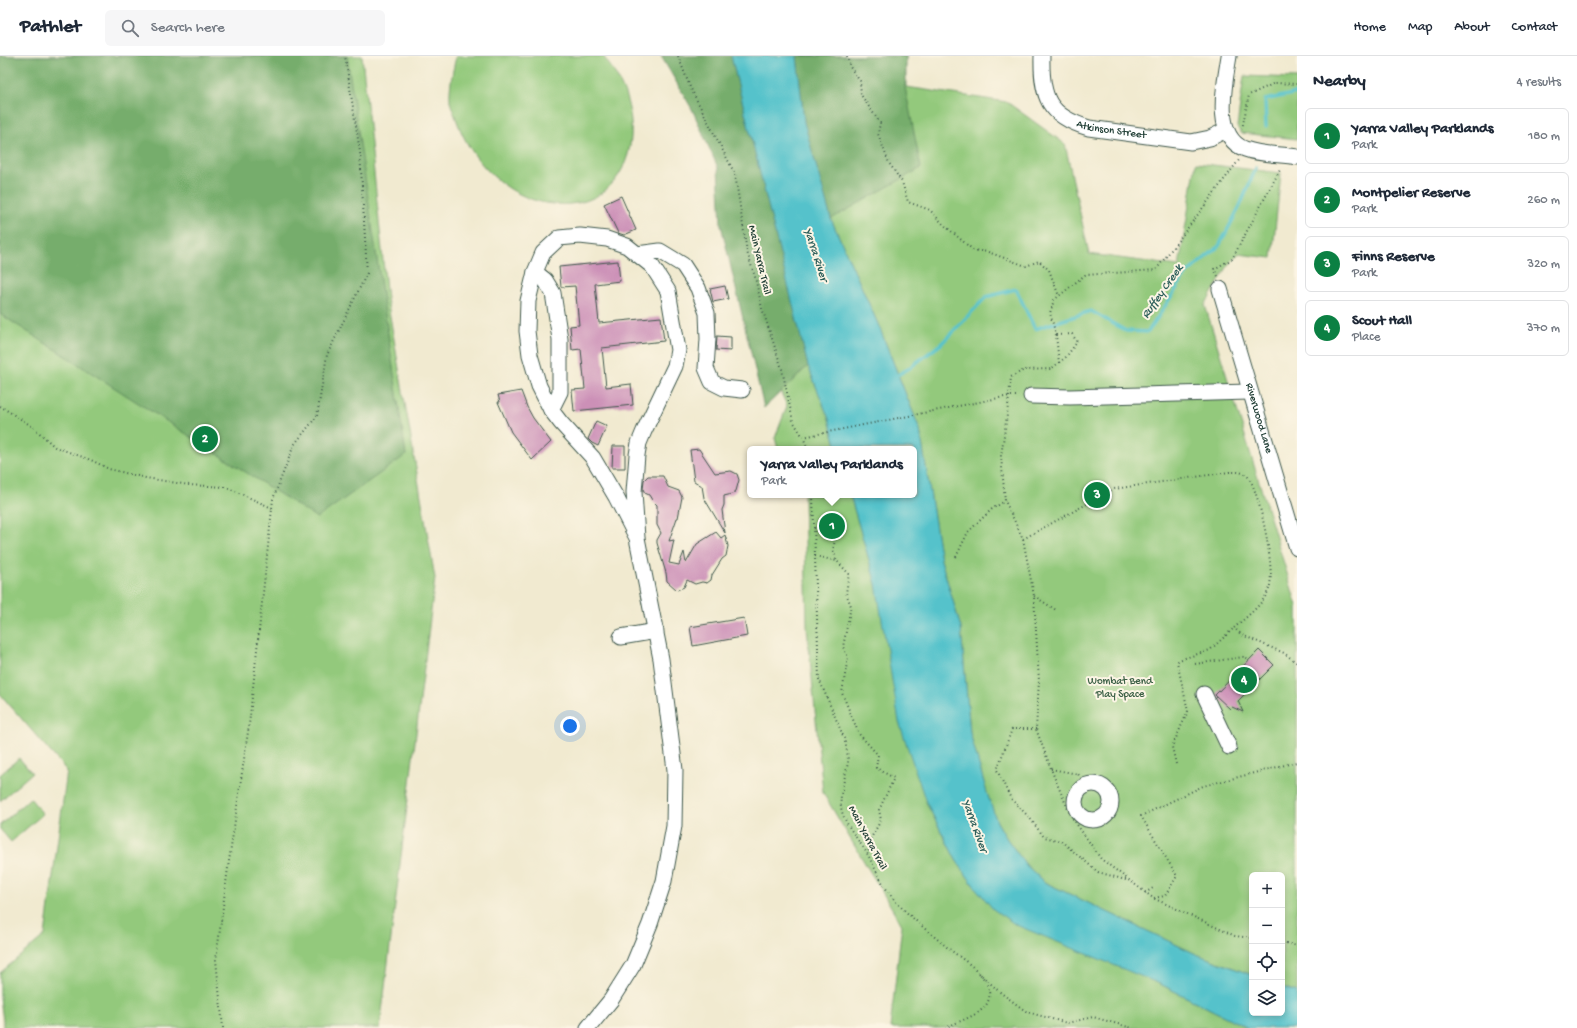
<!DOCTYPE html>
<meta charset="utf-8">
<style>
:root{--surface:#fff;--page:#f6f6f7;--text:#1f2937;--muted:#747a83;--line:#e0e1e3;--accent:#0b8043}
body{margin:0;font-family:"Gochi Hand",sans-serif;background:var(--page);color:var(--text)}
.controls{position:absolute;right:12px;bottom:12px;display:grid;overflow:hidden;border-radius:6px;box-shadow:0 2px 6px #0003}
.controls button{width:36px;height:36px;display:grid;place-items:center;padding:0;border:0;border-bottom:1px solid var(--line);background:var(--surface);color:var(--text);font:20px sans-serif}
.you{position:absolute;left:570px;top:670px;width:14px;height:14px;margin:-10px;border:3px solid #fff;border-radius:50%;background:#1a73e8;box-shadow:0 0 0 6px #1a73e833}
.badge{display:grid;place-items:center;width:26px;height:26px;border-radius:50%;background:var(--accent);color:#fff;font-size:13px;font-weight:700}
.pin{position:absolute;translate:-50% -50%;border:2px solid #fff;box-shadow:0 1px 4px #0006}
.popup{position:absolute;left:747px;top:390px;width:170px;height:52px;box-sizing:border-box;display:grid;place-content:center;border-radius:6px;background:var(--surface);filter:drop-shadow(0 1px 3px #0005);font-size:13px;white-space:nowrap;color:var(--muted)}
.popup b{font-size:15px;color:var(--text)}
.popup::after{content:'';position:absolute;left:50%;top:100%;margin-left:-8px;border:8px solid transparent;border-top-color:var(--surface)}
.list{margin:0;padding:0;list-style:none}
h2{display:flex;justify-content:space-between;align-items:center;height:52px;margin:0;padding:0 16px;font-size:17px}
h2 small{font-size:13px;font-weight:400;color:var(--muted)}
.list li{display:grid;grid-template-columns:26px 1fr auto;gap:12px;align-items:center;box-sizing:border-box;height:56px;margin:0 8px 8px;padding:0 8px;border:1px solid var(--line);border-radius:6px}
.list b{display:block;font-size:15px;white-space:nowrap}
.list p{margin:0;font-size:13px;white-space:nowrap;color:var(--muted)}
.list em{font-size:13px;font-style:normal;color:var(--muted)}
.icon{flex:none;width:22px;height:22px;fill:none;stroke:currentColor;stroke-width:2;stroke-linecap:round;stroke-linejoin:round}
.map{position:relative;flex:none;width:1297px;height:972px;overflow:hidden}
header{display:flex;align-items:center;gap:24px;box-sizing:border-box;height:56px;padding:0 20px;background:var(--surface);border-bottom:1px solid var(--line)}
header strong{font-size:19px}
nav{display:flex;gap:22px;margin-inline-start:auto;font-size:14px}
.search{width:280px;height:36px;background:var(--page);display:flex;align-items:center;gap:10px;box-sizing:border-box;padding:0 14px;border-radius:6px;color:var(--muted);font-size:15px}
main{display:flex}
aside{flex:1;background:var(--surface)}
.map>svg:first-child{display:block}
.green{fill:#93c97c;stroke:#598358}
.forest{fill:#76ad6c;stroke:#4a7550}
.water{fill:#55c2cb;stroke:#3a8080}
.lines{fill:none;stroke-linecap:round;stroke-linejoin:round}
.stream{stroke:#55c2cb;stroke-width:3.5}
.building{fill:#cc90b7}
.minor-casing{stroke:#3e574b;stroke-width:17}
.path{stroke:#3e574b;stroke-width:2;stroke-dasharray:1 3;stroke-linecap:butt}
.minor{stroke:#fff;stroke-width:15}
.labels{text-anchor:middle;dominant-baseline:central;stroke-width:4;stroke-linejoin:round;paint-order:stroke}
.street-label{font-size:11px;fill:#1f3d34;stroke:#fcf5e5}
.park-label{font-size:11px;fill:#3c6046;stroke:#fcf5e5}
.water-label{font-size:12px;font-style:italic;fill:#2c5e5a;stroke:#fcf5e5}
</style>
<header>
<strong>Pathlet</strong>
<div class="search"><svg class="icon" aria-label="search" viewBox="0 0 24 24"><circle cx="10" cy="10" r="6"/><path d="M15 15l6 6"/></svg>Search here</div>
<nav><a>Home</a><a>Map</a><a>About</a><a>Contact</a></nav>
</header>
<main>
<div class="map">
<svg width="1297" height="972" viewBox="0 0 1297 972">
<rect width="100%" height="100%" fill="#fcf5e5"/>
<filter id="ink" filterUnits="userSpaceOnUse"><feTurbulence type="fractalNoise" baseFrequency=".025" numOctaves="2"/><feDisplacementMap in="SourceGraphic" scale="8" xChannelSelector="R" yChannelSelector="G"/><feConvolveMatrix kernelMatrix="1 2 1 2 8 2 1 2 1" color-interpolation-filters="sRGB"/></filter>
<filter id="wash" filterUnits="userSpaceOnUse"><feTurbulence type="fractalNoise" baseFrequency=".012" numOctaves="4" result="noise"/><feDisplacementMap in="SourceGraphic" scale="16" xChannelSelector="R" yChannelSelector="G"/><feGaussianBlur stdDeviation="0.9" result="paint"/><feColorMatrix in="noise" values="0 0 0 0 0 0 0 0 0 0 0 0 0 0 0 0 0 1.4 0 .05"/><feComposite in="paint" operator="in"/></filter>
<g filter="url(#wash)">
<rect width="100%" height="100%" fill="#f1ead0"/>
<!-- green -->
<path class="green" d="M 0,0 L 362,0 L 387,243 L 435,522 L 380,972 L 3,972 L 3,964 L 0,941 L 0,917 L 45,879 L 67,715 L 0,638 Z
M 456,0 L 603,0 C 614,14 624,31 628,48 C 640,92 620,144 570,148 C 518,153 473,111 457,65 C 455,59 451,51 450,45 C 449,30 453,15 456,0 Z
M 797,0 L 906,0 L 906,31 L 1007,46 L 1065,88 L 1089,198 L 1179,210 L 1196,107 L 1281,117 L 1272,202 L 1238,198 L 1229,208 L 1205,249 L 1297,550 L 1297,936 L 1282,931 L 1282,819 L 1252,819 L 1252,919 L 1196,898 L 1044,826 L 1026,809 L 1007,783 L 997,766 L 987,737 L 970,677 L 961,572 L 941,504 L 920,374 L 878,268 L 831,163 Z
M 1244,20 L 1297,22 L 1297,83 L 1241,77 L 1237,71 Z
M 764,298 L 808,310 L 829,363 L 837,393 L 804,393 L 803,391 L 778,393 L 775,382 L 787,350 Z
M 804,439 L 850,439 L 876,528 L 926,746 L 956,804 L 974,830 L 1160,928 L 1248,972 L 890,972 L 902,869 L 823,737 L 807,571 Z
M 19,702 L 32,717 L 0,745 L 0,719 Z
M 30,742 L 43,758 L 11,786 L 0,773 L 0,769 Z"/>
<!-- forest -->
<path class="forest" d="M 0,0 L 347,0 L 406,399 L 317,462 L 0,258 Z
M 661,0 L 731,0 L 808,310 L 764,352 L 721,169 L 718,112 L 692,53 Z
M 797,0 L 906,0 L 905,31 L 921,112 L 831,163 L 804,66 Z"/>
<!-- water -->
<path class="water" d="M 731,0 L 797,0 L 804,66 L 831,163 L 878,268 L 920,374 L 941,504 L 961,572 L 970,677 L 987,737 L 997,766 L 1007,783 L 1026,809 L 1044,826 L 1196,898 L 1252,919 L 1252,957 L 1282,957 L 1282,931 L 1297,936 L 1297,972 L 1248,972 L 1160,928 L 1016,869 L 993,853 L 974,830 L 956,804 L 926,746 L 899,666 L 876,528 L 850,439 L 914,439 L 914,393 L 837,393 L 829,363 L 808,310 Z"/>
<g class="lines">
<!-- stream -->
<path class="stream" d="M 1266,71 L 1265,44 L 1297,37
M 894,321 L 908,313 L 941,288 L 986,241 L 1016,233 L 1035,273 L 1091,255 L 1126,275 L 1148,276 L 1186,218 L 1219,190 L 1240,150 L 1256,112"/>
</g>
<g id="blocks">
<!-- building -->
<path class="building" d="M 621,140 L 636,174 L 624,179 L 618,177 L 604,148 Z
M 618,205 L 620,225 L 595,228 L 599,267 L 661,261 L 664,285 L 602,292 L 606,331 L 631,328 L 633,349 L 574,355 L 572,334 L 585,333 L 581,293 L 572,294 L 570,270 L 579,269 L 575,230 L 561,231 L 559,211 Z
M 725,230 L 728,243 L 713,246 L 710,233 Z
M 717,280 L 731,281 L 731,295 L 716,294 Z
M 521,335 L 527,351 L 533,362 L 551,386 L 532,404 L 511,376 L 498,346 L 500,346 L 498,339 Z
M 596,365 L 607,370 L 598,390 L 592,387 L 588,383 Z
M 613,390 L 625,390 L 625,412 L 612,412 Z
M 699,393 L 715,417 L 731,415 L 737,418 L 739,424 L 736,435 L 732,438 L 724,440 L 724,449 L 722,454 L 725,477 L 704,442 L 702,430 L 694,425 L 690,394 Z
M 648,420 L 663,420 L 668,431 L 679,435 L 682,441 L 678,462 L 677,462 L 669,485 L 674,484 L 669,507 L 679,509 L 684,496 L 686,507 L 697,488 L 716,476 L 721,482 L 725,479 L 728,490 L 726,500 L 722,503 L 712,519 L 711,524 L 707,527 L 702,526 L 695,528 L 687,524 L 684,531 L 677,534 L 667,525 L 666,517 L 657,487 L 657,484 L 661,477 L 657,469 L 657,449 L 652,444 L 649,439 L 645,437 L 643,433 L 644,424 Z
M 744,562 L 747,580 L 693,590 L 690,571 Z
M 1259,594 L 1274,609 L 1238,645 L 1243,656 L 1232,651 L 1230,653 L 1215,639 Z"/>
</g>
</g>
<g filter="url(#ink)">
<use href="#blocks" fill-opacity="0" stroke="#3e574b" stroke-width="1"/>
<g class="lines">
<defs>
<g id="minor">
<path id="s1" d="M 1042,0 C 1041,41 1048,60 1089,72 L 1191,86 L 1210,82 L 1226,74"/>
<path d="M 1229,0 C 1225,26 1212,81 1245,93 C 1261,99 1280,98 1297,101"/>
<path d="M 637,198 L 660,195 L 683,209 L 698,232 L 707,257 L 708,283 L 706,312 L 712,326 L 724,332 L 742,334"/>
<path d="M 535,216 L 545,224 L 553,237 L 560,283 L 560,336 L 551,354"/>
<path id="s2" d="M 1220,233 L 1297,492"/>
<path d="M 1031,340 L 1070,341 L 1249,336"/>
<path d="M 621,581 L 656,575"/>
<path d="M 1204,638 L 1229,691"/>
<circle cx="1093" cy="746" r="18"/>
<path d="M 588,972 L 611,944 L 633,909 L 650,868 L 664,825 L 674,770 L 675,714 L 661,603 L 637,482 L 634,436 L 637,399 L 639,387 L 644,375 L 675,310 L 678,294 L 668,235 L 652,210 L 627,190 L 607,183 L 580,180 L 559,182 L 543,197 L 535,216 L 528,245 L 527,275 L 530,299 L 539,330 L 551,354 L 561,367 L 593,402 L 616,441 L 637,482"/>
</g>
</defs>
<!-- minor casing -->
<use href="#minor" class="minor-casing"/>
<!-- path -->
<path class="path" d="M 678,0 L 690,31 L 735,118 L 747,196 L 755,221 L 762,252 L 782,313 L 793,365 L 803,381 L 808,393
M 847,0 L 850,11 L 860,25 L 861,39 L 880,67 L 878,78 L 889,107 L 902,126 L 908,146 L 930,154 L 943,168 L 973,194 L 988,196 L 1026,210 L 1039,205 L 1049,214 L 1059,240
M 1242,73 L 1249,39 L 1275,27 L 1297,28
M 1218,220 L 1214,213 L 1232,203 L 1281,112
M 1056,279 L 1072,278 L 1077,286 L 1066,301 L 1051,313 L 1024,314 L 1011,321 L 1007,359 L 1001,400 L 1005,445 L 1023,483 L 1034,540 L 1039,625 L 1036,673 L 1055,723 L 1071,760 L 1101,803 L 1153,842 L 1235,880 L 1252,882
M 1059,307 L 1056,279 L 1050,257 L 1054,244 L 1085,219 L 1156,214 L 1239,104
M 0,350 L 33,371 L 55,391 L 91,404 L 109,413 L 146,422 L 189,429 L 226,431 L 272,452
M 803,381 L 1009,340 L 1018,340
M 813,439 L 819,623 L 844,682 C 846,690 848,698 848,706 C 846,720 839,737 841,751 C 843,767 860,785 868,799 C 877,816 884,833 898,848 C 913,863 931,878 948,892 C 961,903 986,916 989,935 C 993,958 960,963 946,972
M 814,472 L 836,478 L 833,494 L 837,505 L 849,518 L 846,537 L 851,550 L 843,591 L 848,601 L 842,637 L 859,678 L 878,699 L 876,712 L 894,722 L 879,754 L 881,764 L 871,782 L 868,798
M 1023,483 L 1114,433 L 1229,416 C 1237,416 1244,415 1249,422 C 1260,439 1276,515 1269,533 C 1263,549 1246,561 1234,572 L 1242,579 L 1284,597 L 1297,607
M 815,500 L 837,505
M 956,501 L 968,476 L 992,453 L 1005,445
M 1034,540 L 1056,554
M 1195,608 L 1243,601 L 1250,603
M 1036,673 L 1012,673 L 997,714 L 1011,743 L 1029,761 L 1044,781 L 1061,785 L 1098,816 L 1129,825
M 1176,708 L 1172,691 L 1188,655 L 1177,606 L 1179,604 L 1210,594 L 1234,572
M 1051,713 L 1078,718 L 1086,729
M 1145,837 L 1153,832
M 1154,842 L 1165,840 L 1177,820 L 1141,760 L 1203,730 L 1297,706
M 1282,886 L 1297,890
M 979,917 L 1001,937 L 1027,956 L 1067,967 L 1093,961 L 1132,972
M 223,972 L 216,904 L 228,812 L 249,669 L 273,443 L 294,389 L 317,360 L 327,299 L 367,217 L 360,96 L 345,0"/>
<!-- minor -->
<use href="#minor" class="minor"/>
</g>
</g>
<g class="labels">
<!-- street labels -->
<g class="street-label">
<text stroke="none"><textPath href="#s1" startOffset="118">Atkinson Street</textPath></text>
<text transform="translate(759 204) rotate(77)">Main Yarra Trail</text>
<text stroke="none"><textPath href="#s2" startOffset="135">Riverwood Lane</textPath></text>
<text transform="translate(867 782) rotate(62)">Main Yarra Trail</text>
</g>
<!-- park labels -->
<g class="park-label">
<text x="1120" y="626">Wombat Bend<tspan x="1120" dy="13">Play Space</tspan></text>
</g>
<!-- water labels -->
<g class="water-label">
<text transform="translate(815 199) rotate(72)">Yarra River</text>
<text transform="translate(1163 236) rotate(-55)">Ruffey Creek</text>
<text transform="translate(974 770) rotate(70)">Yarra River</text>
</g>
</g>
</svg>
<div class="controls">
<button>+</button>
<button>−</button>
<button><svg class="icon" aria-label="locate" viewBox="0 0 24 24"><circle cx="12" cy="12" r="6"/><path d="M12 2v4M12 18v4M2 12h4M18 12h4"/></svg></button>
<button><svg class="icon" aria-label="layers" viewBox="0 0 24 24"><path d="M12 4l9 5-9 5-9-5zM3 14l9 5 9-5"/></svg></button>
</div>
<div class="you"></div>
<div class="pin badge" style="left:832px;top:470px">1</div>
<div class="popup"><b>Yarra Valley Parklands</b>Park</div>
<div class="pin badge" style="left:205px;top:383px">2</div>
<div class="pin badge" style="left:1097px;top:439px">3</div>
<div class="pin badge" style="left:1244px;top:624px">4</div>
</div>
<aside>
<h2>Nearby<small>4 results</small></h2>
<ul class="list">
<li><span class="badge">1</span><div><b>Yarra Valley Parklands</b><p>Park</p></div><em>180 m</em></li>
<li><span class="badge">2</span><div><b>Montpelier Reserve</b><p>Park</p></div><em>260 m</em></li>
<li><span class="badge">3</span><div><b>Finns Reserve</b><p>Park</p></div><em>320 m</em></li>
<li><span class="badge">4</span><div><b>Scout Hall</b><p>Place</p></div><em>370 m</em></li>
</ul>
</aside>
</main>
